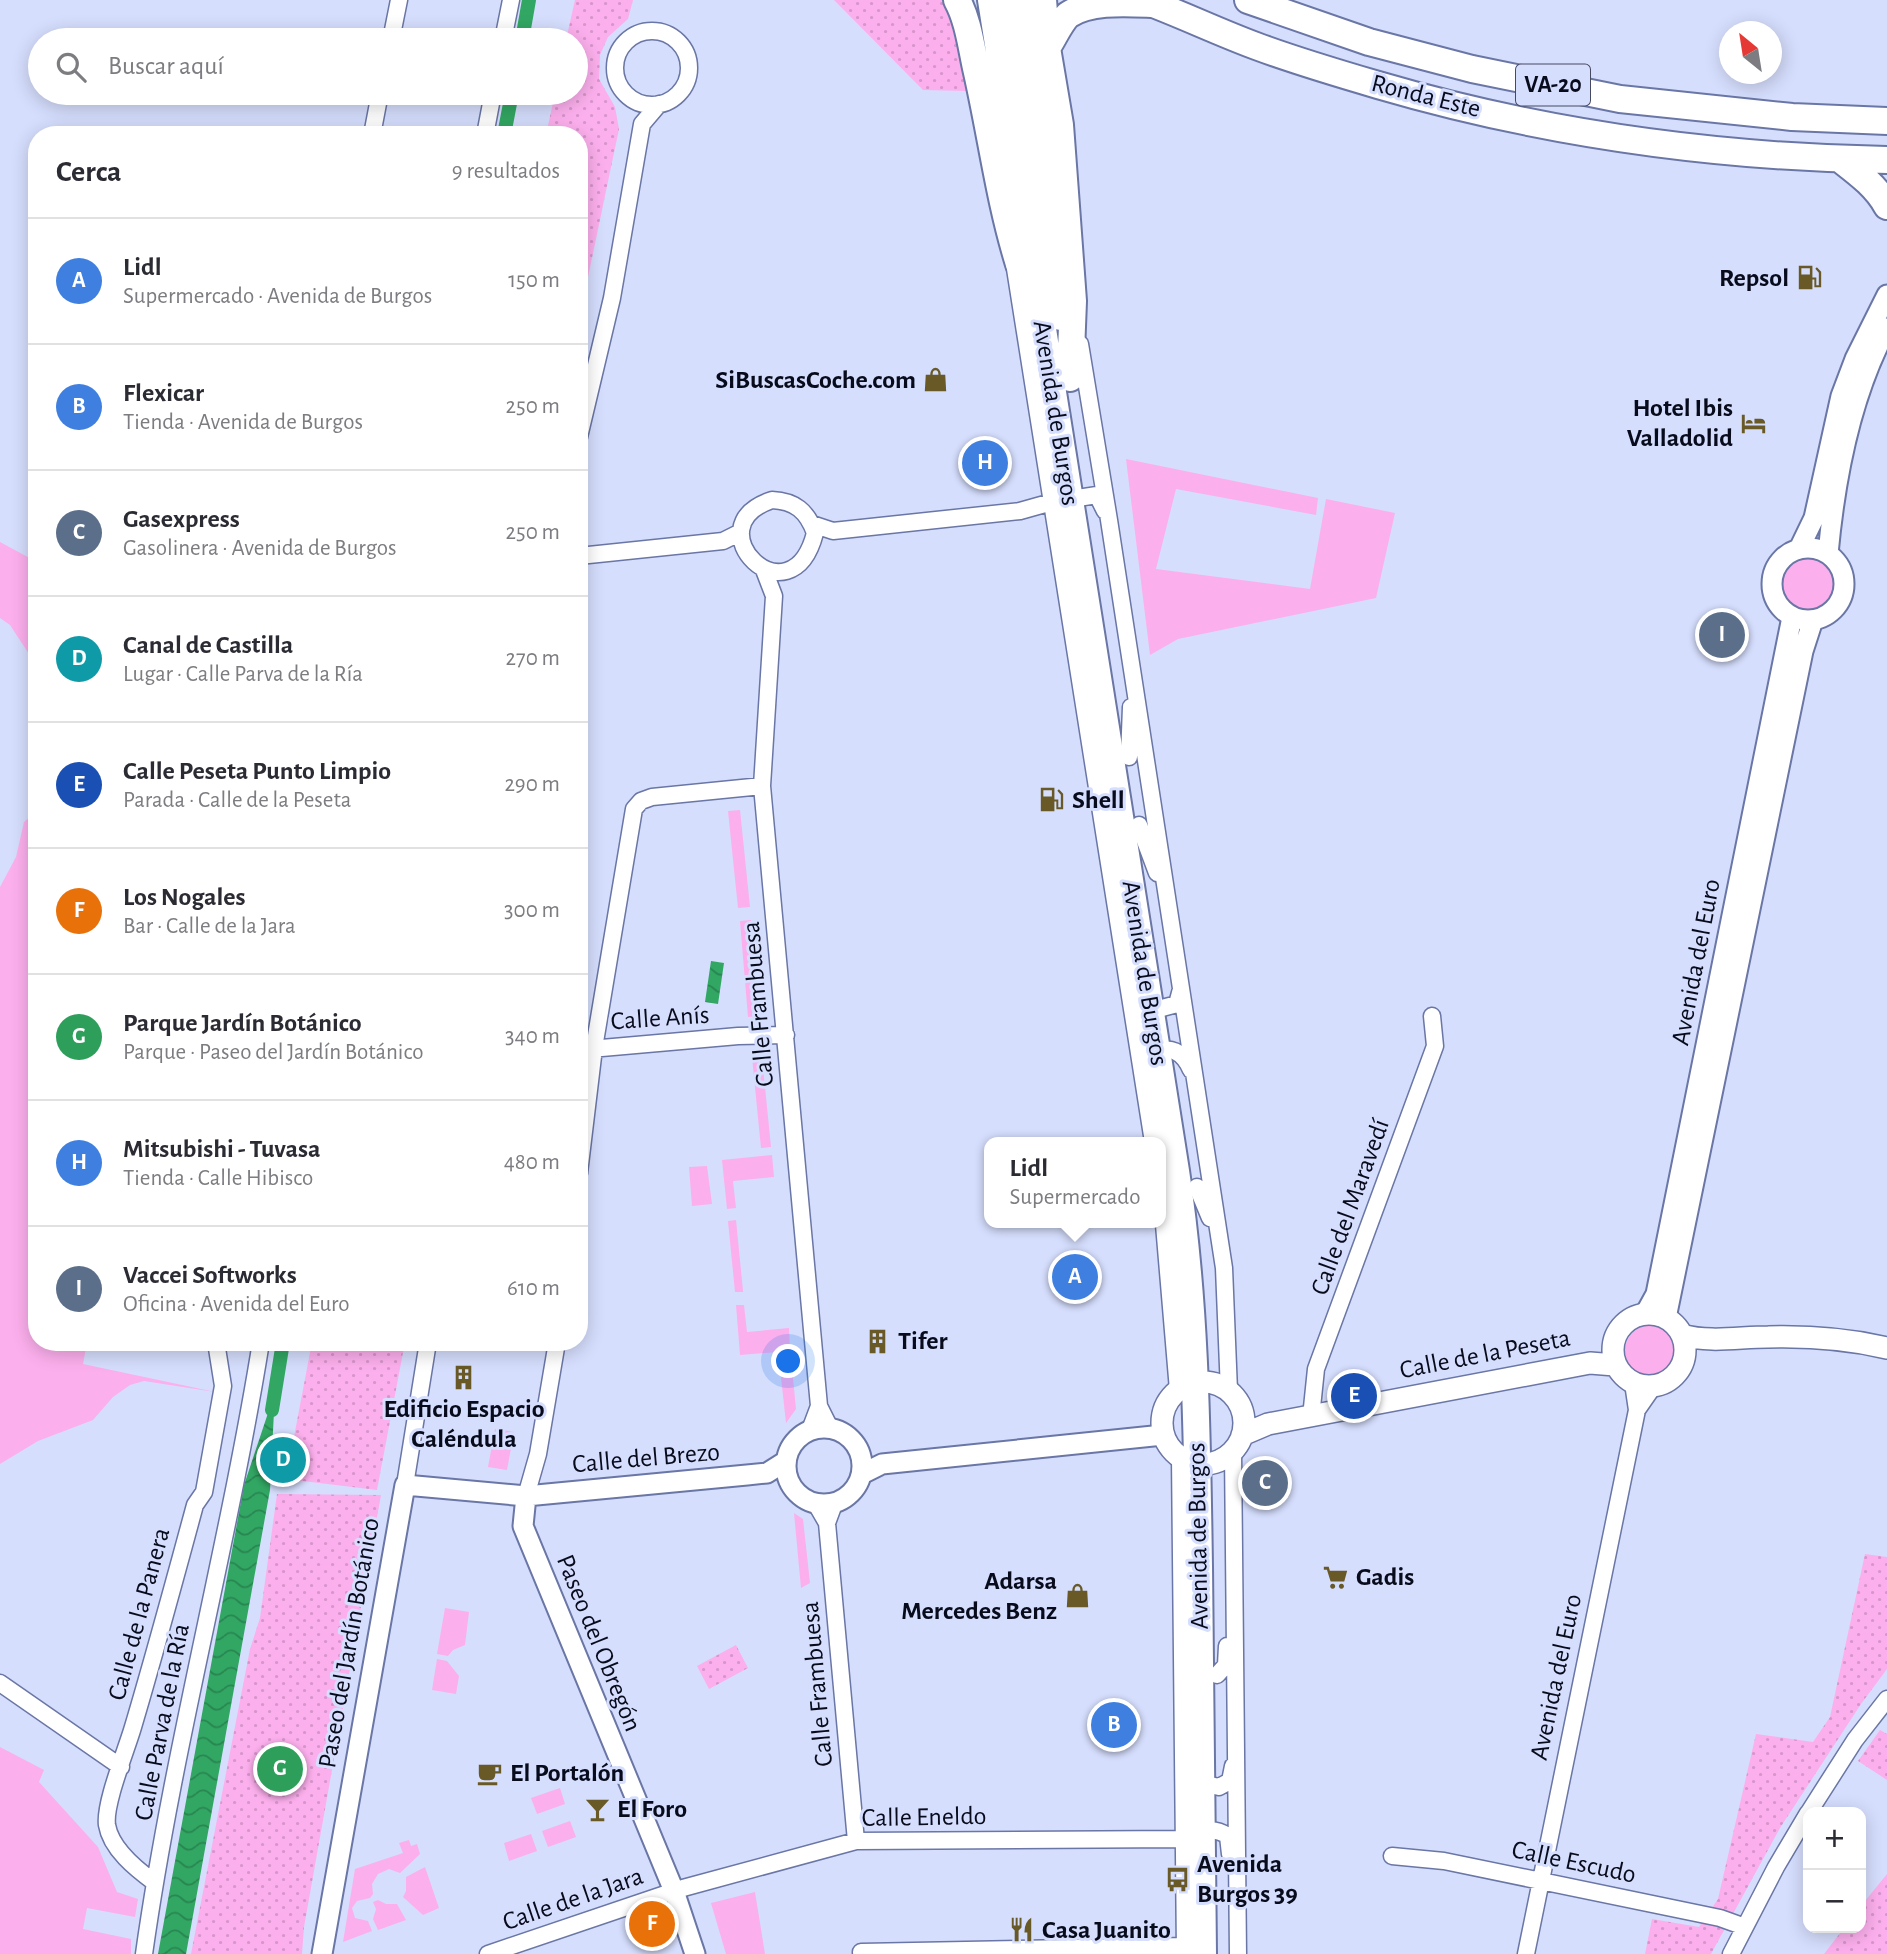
<!DOCTYPE html>
<html lang="es">
<meta charset="utf-8">
<style>
:root{--surface:#fff;--page:#f7f7f7;--text:#2b2b33;--muted:#7c7c81;--line:#e1e1e2;--accent:#0b8043}
body{margin:0;font-family:"Alegreya Sans",sans-serif;background:var(--page);color:var(--text)}
.controls{position:absolute;right:21px;bottom:21px;display:grid;overflow:hidden;border-radius:14px;box-shadow:0 4px 18px #0003}
.controls button{width:63px;height:63px;display:grid;place-items:center;padding:0;border:0;border-bottom:2px solid var(--line);background:var(--surface);color:var(--text);font:35px sans-serif}
.compass{position:absolute;left:1719px;top:21px;width:63px;height:63px;border-radius:50%;background:var(--surface);box-shadow:0 4px 18px #0003;rotate:330deg}
.you{position:absolute;left:789px;top:1362px;width:24px;height:24px;margin:-18px;border:5px solid #fff;border-radius:50%;background:#1a73e8;box-shadow:0 0 0 10px #1a73e833}
.badge{display:grid;place-items:center;width:46px;height:46px;border-radius:50%;background:var(--accent);color:#fff;font-size:23px;font-weight:700}
.pin{position:absolute;translate:-50% -50%;border:4px solid #fff;box-shadow:0 2px 7px #0006}
.popup{position:absolute;left:984px;top:1137px;width:182px;height:91px;box-sizing:border-box;display:grid;place-content:center;border-radius:14px;background:var(--surface);filter:drop-shadow(0 2px 5px #0005);font-size:23px;white-space:nowrap;color:var(--muted)}
.popup b{font-size:26px;color:var(--text)}
.popup::after{content:'';position:absolute;left:50%;top:100%;margin-left:-14px;border:14px solid transparent;border-top-color:var(--surface)}
.list{margin:0;padding:0;list-style:none}
h2{display:flex;justify-content:space-between;align-items:center;height:91px;margin:0;padding:0 28px;font-size:30px}
h2 small{font-size:23px;font-weight:400;color:var(--muted)}
.list li{display:grid;grid-template-columns:46px 1fr auto;gap:21px;align-items:center;box-sizing:border-box;height:126px;padding:0 28px;border-top:2px solid var(--line)}
.list b{display:block;font-size:26px;white-space:nowrap}
.list p{margin:0;font-size:23px;white-space:nowrap;color:var(--muted)}
.list em{font-size:23px;font-style:normal;color:var(--muted)}
.icon{flex:none;width:38px;height:38px;fill:none;stroke:currentColor;stroke-width:2;stroke-linecap:round;stroke-linejoin:round}
.map{position:relative;flex:none;width:1887px;height:1954px;overflow:hidden}
.search{position:absolute;background:var(--surface);box-shadow:0 4px 18px #0003;left:28px;top:28px;width:560px;height:77px;display:flex;align-items:center;gap:18px;box-sizing:border-box;padding:0 24px;border-radius:38px;color:var(--muted);font-size:26px}
.panel{position:absolute;background:var(--surface);box-shadow:0 4px 18px #0003;left:28px;top:126px;width:560px;height:1225px;border-radius:28px}
.map>svg:first-child{display:block}
.green{fill:#fcafed}
.park{fill:url(#park-dots)}
.water{fill:url(#water-waves)}
.lines{fill:none;stroke-linecap:round;stroke-linejoin:round}
.canal{stroke:#32a763;stroke-width:14}
.minor-casing{stroke:#6a76a5;stroke-width:19}
.tertiary-casing{stroke:#6a76a5;stroke-width:23}
.secondary-casing{stroke:#6a76a5;stroke-width:24}
.trunk-casing{stroke:#6a76a5;stroke-width:30}
.minor{stroke:#fff;stroke-width:16}
.tertiary{stroke:#fff;stroke-width:19}
.secondary{stroke:#fff;stroke-width:21}
.trunk{stroke:#fff;stroke-width:26}
.labels{text-anchor:middle;dominant-baseline:central;stroke-width:6;stroke-linejoin:round;paint-order:stroke}
.shield{fill:#d5defd;stroke:#464a60;stroke-width:2}
.shield-label{font-size:24px;font-weight:bold;fill:#080b1c}
.street-label{font-size:26px;fill:#080b1c;stroke:#d5defd}
.poi-label{font-size:26px;font-weight:bold;fill:#080b1c;stroke:#d5defd;text-anchor:start}
</style>
<div class="map">
<svg width="1887" height="1954" viewBox="0 0 1887 1954">
<defs>
<pattern id="park-dots" width="8" height="8" patternUnits="userSpaceOnUse" patternTransform="scale(1.75)"><rect width="8" height="8" fill="#fcafed"/><path d="M2 2h.1M6 6h.1" fill="none" stroke="#d695cb" stroke-width="1.8" stroke-linecap="round"/></pattern>
<pattern id="water-waves" width="16" height="10" patternUnits="userSpaceOnUse" patternTransform="scale(1.75)"><rect width="16" height="10" fill="#32a763"/><path d="M0 5q4-4 8 0t8 0" fill="none" stroke="#288651"/></pattern>
</defs>
<rect width="100%" height="100%" fill="#d5defd"/>
<!-- green -->
<path class="green" d="M 1126,459 L 1318,498 L 1316,515 L 1176,489 L 1156,569 L 1310,589 L 1326,499 L 1395,513 L 1376,598 L 1178,639 L 1150,655 Z
M 0,542 L 37,562 L 37,652 L 31,657 L 10,625 L 0,618 Z
M1781 583a27 27 0 1 1 54 0a27 27 0 1 1-54 0Z
M 740,810 L 750,907 L 738,908 L 728,811 Z
M 37,811 L 37,1342 L 87,1342 L 83,1364 L 215,1392 L 144,1381 L 130,1385 L 113,1397 L 93,1420 L 38,1441 L 0,1464 L 0,887 L 16,857 L 24,822 Z
M 751,920 L 758,1016 L 748,1017 L 740,921 Z
M 752,1057 L 762,1057 L 771,1147 L 761,1148 Z
M 772,1155 L 774,1177 L 733,1181 L 736,1208 L 727,1209 L 722,1160 Z
M 707,1166 L 712,1204 L 692,1206 L 689,1167 Z
M 736,1220 L 743,1291 L 743,1292 L 735,1292 L 728,1221 Z
M 736,1305 L 744,1305 L 747,1332 L 789,1328 L 790,1351 L 740,1355 Z
M1625 1351a26 26 0 1 1 52 0a26 26 0 1 1-52 0Z
M 791,1358 L 796,1409 L 786,1423 L 779,1359 Z
M 495,1429 L 514,1432 L 507,1470 L 488,1467 Z
M 794,1513 L 803,1519 L 810,1583 L 801,1588 Z
M 445,1608 L 469,1612 L 465,1645 L 453,1650 L 448,1656 L 437,1654 Z
M 437,1659 L 447,1661 L 459,1676 L 456,1694 L 432,1690 Z
M 0,1747 L 44,1770 L 39,1782 L 98,1847 L 117,1892 L 138,1899 L 135,1917 L 87,1908 L 83,1929 L 131,1939 L 131,1954 L 0,1954 Z
M 560,1788 L 565,1804 L 537,1814 L 531,1798 Z
M 570,1821 L 576,1837 L 548,1847 L 542,1831 Z
M 531,1834 L 537,1851 L 509,1861 L 504,1843 Z
M 409,1840 L 411,1846 L 417,1844 L 420,1854 L 400,1873 L 389,1869 L 378,1874 L 372,1884 L 373,1894 L 370,1898 L 357,1901 L 352,1908 L 355,1918 L 368,1921 L 372,1931 L 343,1942 L 355,1869 L 403,1853 L 399,1843 Z
M 425,1867 L 439,1908 L 423,1915 L 403,1897 L 406,1891 L 406,1877 Z
M 755,1892 L 765,1954 L 726,1954 L 711,1903 Z
M 378,1900 L 386,1904 L 397,1904 L 406,1920 L 378,1930 L 373,1919 L 376,1909 L 373,1902 Z"/>
<!-- park -->
<path class="park" d="M 575,0 L 633,0 L 628,19 L 608,37 L 600,55 L 599,79 L 615,107 L 619,129 L 579,320 L 579,135 L 546,135 L 555,93 L 576,93 L 576,40 L 566,40 Z
M 834,0 L 946,0 L 967,91 L 923,90 Z
M 312,1342 L 405,1342 L 377,1490 L 286,1479 Z
M 277,1494 L 381,1495 L 304,1927 L 302,1954 L 191,1954 L 250,1649 L 260,1618 Z
M 1865,1554 L 1887,1557 L 1887,1669 L 1861,1704 L 1780,1828 L 1711,1954 L 1645,1954 L 1652,1919 L 1699,1927 L 1718,1899 L 1756,1734 L 1813,1742 L 1830,1717 Z
M 736,1645 L 748,1668 L 709,1689 L 697,1666 Z
M 1880,1730 L 1887,1734 L 1887,1780 L 1858,1761 Z
M 1887,1874 L 1887,1954 L 1824,1954 L 1844,1928 L 1861,1928 L 1861,1906 Z"/>
<!-- water -->
<path class="water" d="M 711,961 L 724,963 L 718,1004 L 705,1002 Z
M 275,1392 L 270,1490 L 186,1954 L 158,1954 L 244,1485 Z"/>
<g class="lines">
<!-- canal -->
<path class="canal" d="M 522,40 L 529,0
M 504,135 L 512,93
M 272,1410 L 283,1342"/>
<defs>
<path id="minor" d="M615 68a37 37 0 1 1 74 0a37 37 0 1 1-74 0Z
M 391,40 L 399,0
M 503,40 L 511,0
M 372,135 L 380,93
M 485,135 L 493,93
M 1013,256 L 1153,1142
M 1080,344 L 1109,520 L 1224,1268 L 1229,1391
M 579,437 L 612,298 L 642,124 L 659,104
M 772,500 C 795,501 807,511 815,533 C 791,626 691,527 772,500 Z
M 812,524 L 833,531 L 1020,511 L 1052,502 L 1097,495 L 1105,511
M 579,556 L 723,541 L 741,532
M 764,570 L 774,596 L 762,786 L 819,1406 L 830,1428
M 1129,757 L 1131,707
M 1139,825 L 1157,873
M 1143,1006 L 1151,1011 L 1177,1004 L 1181,989
M 579,1050 L 738,1036 L 786,1035
M 1152,1056 C 1169,1042 1184,1053 1191,1070
M 579,1173 L 594,1048 L 634,809 L 641,801 L 652,797 L 762,786
M 1197,1187 L 1210,1218
M 1161,1189 L 1178,1390
M 1637,1410 L 1653,1387
M 1311,1417 L 1316,1369 L 1435,1046 L 1432,1016
M 810,1430 L 819,1406
M 1233,1451 L 1238,1954
M 1180,1457 L 1185,1954
M 405,1485 L 428,1342
M 526,1496 L 538,1454 L 557,1342
M 816,1504 L 827,1523
M 834,1504 L 827,1523 L 856,1841
M 1217,1675 L 1226,1665 L 1227,1646
M 0,1683 L 121,1767
M 1196,1776 L 1201,1783 L 1219,1787 L 1230,1781 L 1233,1766
M 1809,1812 L 1855,1740 L 1887,1699
M 1195,1836 C 1206,1828 1217,1829 1228,1836 L 1230,1854
M 1392,1856 L 1444,1861 L 1720,1918 L 1745,1927
M 154,1882 C 136,1869 111,1849 107,1825 C 104,1804 126,1751 133,1727 C 155,1653 175,1579 195,1505 L 204,1492 L 223,1386 L 216,1342
M 861,1952 L 1184,1946
M 144,1954 C 173,1748 228,1547 261,1342
M 488,1954 L 683,1888 L 856,1841 L 1183,1839
M 1526,1954 L 1637,1410 L 1633,1383
M 1731,1954 L 1776,1867 L 1808,1813"/>
<path id="tertiary" d="M1772 584a36 36 0 1 1 72 0a36 36 0 1 1-72 0Z
M 1799,549 L 1814,518 L 1841,396 L 1855,359 L 1887,295
M 1828,554 C 1835,478 1850,396 1887,328
M 1645,1314 L 1656,1294 L 1792,617
M 1666,1318 L 1803,651 L 1813,620
M786 1466a38 38 0 1 1 76 0a38 38 0 1 1-76 0Z
M 862,1474 L 882,1464 L 1163,1435
M 526,1496 L 523,1526 L 674,1891 L 695,1954
M 322,1954 L 405,1485 L 526,1496 L 747,1475 L 767,1473 L 786,1461"/>
<path id="secondary" d="M1613 1350a36 36 0 1 1 72 0a36 36 0 1 1-72 0Z
M 1682,1335 C 1711,1343 1739,1337 1768,1337 C 1807,1336 1849,1339 1887,1348
M1162 1423a41 41 0 1 1 82 0a41 41 0 1 1-82 0Z
M 1242,1435 L 1268,1424 L 1590,1363 L 1615,1365"/>
<path id="trunk" d="M 957,0 C 968,20 971,45 976,68 C 991,133 999,200 1019,264
M 991,0 L 1176,1171 C 1196,1302 1197,1435 1199,1567 C 1200,1696 1202,1825 1203,1954
M 1017,0 L 1060,317
M 1043,0 L 1047,48 L 1060,125 L 1073,301 L 1070,378
M 1143,0 C 1181,14 1218,32 1256,46 C 1296,61 1337,73 1378,85 C 1542,133 1716,157 1887,160
M 1248,0 L 1369,42 L 1472,69 L 1620,99 L 1792,117 L 1887,121
M 1047,48 C 1054,37 1060,23 1068,15 C 1090,0 1127,3 1154,4
M 1840,159 C 1858,173 1876,186 1887,206"/>
</defs>
<!-- minor casing -->
<use href="#minor" class="minor-casing"/>
<!-- tertiary casing -->
<use href="#tertiary" class="tertiary-casing"/>
<!-- secondary casing -->
<use href="#secondary" class="secondary-casing"/>
<!-- trunk casing -->
<use href="#trunk" class="trunk-casing"/>
<!-- minor -->
<use href="#minor" class="minor"/>
<!-- tertiary -->
<use href="#tertiary" class="tertiary"/>
<!-- secondary -->
<use href="#secondary" class="secondary"/>
<!-- trunk -->
<use href="#trunk" class="trunk"/>
</g>
<!-- icons -->
<defs>
<symbol id="fuel-bare" viewBox="-9 -9 18 18"><path d="M-5.5-6h7V0h2V4h1.3V-2.5L3-4.5l.8-.8L6-3V5H2.5V1h-1V6h-7ZM-4.2-4.7v3.2H.2V-4.7Z" fill="#685926" stroke="#d5defd" stroke-width="2.5" paint-order="stroke"/></symbol>
<symbol id="shop-bare" viewBox="-9 -9 18 18"><path d="M-5-2.5h2.3a2.7 3.5 0 0 1 5.4 0H5L5.5 6h-11ZM-1.5-2.5h3a1.5 2.3 0 0 0-3 0Z" fill="#685926" stroke="#d5defd" stroke-width="2.5" paint-order="stroke"/></symbol>
<symbol id="hotel-bare" viewBox="-9 -9 18 18"><path d="M-6-4.5h1.5V1H6V5H4.5V3h-9V5H-6ZM-4 0a1.8 1.8 0 1 1 3.6 0ZM.5 0V-2.5h3Q6-2.5 6 0Z" fill="#685926" stroke="#d5defd" stroke-width="2.5" paint-order="stroke"/></symbol>
<symbol id="building-bare" viewBox="-9 -9 18 18"><path d="M-4-6H4V6H1V3H-1V6H-4ZM-2.5-4.3h1.7v1.8h-1.7ZM.8-4.3h1.7v1.8H.8ZM-2.5-1h1.7V.8h-1.7ZM.8-1h1.7V.8H.8Z" fill="#685926" stroke="#d5defd" stroke-width="2.5" paint-order="stroke"/></symbol>
<symbol id="supermarket-bare" viewBox="-9 -9 18 18"><path d="M-6-5.5h2.5l.6 2H6L4.5 2H-2.5L-4.4-4H-6ZM-1.5 3.2a1.3 1.3 0 1 0 .1 0ZM3 3.2a1.3 1.3 0 1 0 .1 0Z" fill="#685926" stroke="#d5defd" stroke-width="2.5" paint-order="stroke"/></symbol>
<symbol id="cafe-bare" viewBox="-9 -9 18 18"><path d="M-5.5-4.5H6V0H3Q3 3.5 0 3.5H-2.5Q-5.5 3.5-5.5 0ZM3-3.2v2h1.7v-2ZM-6 4.5H4V6H-6Z" fill="#685926" stroke="#d5defd" stroke-width="2.5" paint-order="stroke"/></symbol>
<symbol id="bar-bare" viewBox="-9 -9 18 18"><path d="M-6-5H6L.8 .8V4.5H3.5V6h-7V4.5H-.8V.8Z" fill="#685926" stroke="#d5defd" stroke-width="2.5" paint-order="stroke"/></symbol>
<symbol id="bus-bare" viewBox="-9 -9 18 18"><path d="M-5-6H5V4H4V6H2V4H-2V6H-4V4H-5ZM-3.5-4V0h7V-4ZM-3.5 1.2v1.5H-2V1.2ZM2 1.2v1.5H3.5V1.2Z" fill="#685926" stroke="#d5defd" stroke-width="2.5" paint-order="stroke"/></symbol>
<symbol id="restaurant-bare" viewBox="-9 -9 18 18"><path d="M-5-6h1v4h1v-4h1v4h1v-4h1v5L-1.5 .5V6h-2V.5L-5-1ZM5-6V6H3V1.5H1.5Q1.5-4 5-6Z" fill="#685926" stroke="#d5defd" stroke-width="2.5" paint-order="stroke"/></symbol>
</defs>
<g fill-rule="evenodd">
<use href="#fuel-bare" x="1792" y="260" width="35" height="35"/>
<use href="#shop-bare" x="918" y="362" width="35" height="35"/>
<use href="#hotel-bare" x="1736" y="406" width="35" height="35"/>
<use href="#fuel-bare" x="1034" y="782" width="35" height="35"/>
<use href="#building-bare" x="860" y="1324" width="35" height="35"/>
<use href="#building-bare" x="446" y="1360" width="35" height="35"/>
<use href="#supermarket-bare" x="1318" y="1560" width="35" height="35"/>
<use href="#shop-bare" x="1060" y="1578" width="35" height="35"/>
<use href="#cafe-bare" x="472" y="1756" width="35" height="35"/>
<use href="#bar-bare" x="580" y="1792" width="35" height="35"/>
<use href="#bus-bare" x="1160" y="1862" width="35" height="35"/>
<use href="#restaurant-bare" x="1004" y="1912" width="35" height="35"/>
</g>
<g class="labels">
<!-- shield labels -->
<rect class="shield" x="1516" y="64.5" width="74" height="41" rx="5"/>
<g class="shield-label">
<text x="1553" y="85">VA-20</text>
</g>
<!-- street labels -->
<g class="street-label">
<text transform="translate(1426 96) rotate(14)">Ronda Este</text>
<text transform="translate(1056 413) rotate(81)">Avenida de Burgos</text>
<text transform="translate(1696 962) rotate(-79)">Avenida del Euro</text>
<text transform="translate(1145 973) rotate(81)">Avenida de Burgos</text>
<text transform="translate(758 1004) rotate(-95)">Calle Frambuesa</text>
<text transform="translate(660 1018) rotate(-4)">Calle Anís</text>
<text transform="translate(1350 1207) rotate(-70)">Calle del Maravedí</text>
<text transform="translate(1485 1354) rotate(-11)">Calle de la Peseta</text>
<text transform="translate(646 1458) rotate(-5)">Calle del Brezo</text>
<text transform="translate(1198 1536) rotate(-91)">Avenida de Burgos</text>
<text transform="translate(139 1614) rotate(-75)">Calle de la Panera</text>
<text transform="translate(349 1643) rotate(-80)">Paseo del Jardín Botánico</text>
<text transform="translate(599 1643) rotate(68)">Paseo del Obregón</text>
<text transform="translate(1556 1677) rotate(-78)">Avenida del Euro</text>
<text transform="translate(817 1684) rotate(-95)">Calle Frambuesa</text>
<text transform="translate(162 1722) rotate(-79)">Calle Parva de la Ría</text>
<text transform="translate(924 1817) rotate(-1)">Calle Eneldo</text>
<text transform="translate(1574 1862) rotate(12)">Calle Escudo</text>
<text transform="translate(573 1899) rotate(-19)">Calle de la Jara</text>
</g>
<!-- poi labels -->
<g class="poi-label">
<text x="1789" y="278" text-anchor="end">Repsol</text>
<text x="916" y="380" text-anchor="end">SiBuscasCoche.com</text>
<text x="1733" y="408" text-anchor="end">Hotel Ibis<tspan x="1733" dy="30">Valladolid</tspan></text>
<text x="1072" y="800">Shell</text>
<text x="898" y="1341">Tifer</text>
<text x="464" y="1409" text-anchor="middle">Edificio Espacio<tspan x="464" dy="30">Caléndula</tspan></text>
<text x="1356" y="1577">Gadis</text>
<text x="1057" y="1581" text-anchor="end">Adarsa<tspan x="1057" dy="30">Mercedes Benz</tspan></text>
<text x="510" y="1773">El Portalón</text>
<text x="617" y="1809">El Foro</text>
<text x="1197" y="1864">Avenida<tspan x="1197" dy="30">Burgos 39</tspan></text>
<text x="1042" y="1930">Casa Juanito</text>
</g>
</g>
</svg>
<div class="controls">
<button>+</button>
<button>−</button>
</div>
<svg class="compass" viewBox="-18 -18 36 36"><path d="M0-13l5 13h-10z" fill="#e53935"/><path d="M0 13l5-13h-10z" fill="#7c7c81"/></svg>
<div class="you"></div>
<div class="pin badge" style="left:1075px;top:1277px;background:#3f7fe0">A</div>
<div class="popup"><b>Lidl</b>Supermercado</div>
<div class="pin badge" style="left:1114px;top:1725px;background:#3f7fe0">B</div>
<div class="pin badge" style="left:1265px;top:1483px;background:#5c6f8a">C</div>
<div class="pin badge" style="left:283px;top:1460px;background:#0f9aa8">D</div>
<div class="pin badge" style="left:1354px;top:1396px;background:#1a4fb4">E</div>
<div class="pin badge" style="left:652px;top:1924px;background:#e8710a">F</div>
<div class="pin badge" style="left:280px;top:1769px;background:#2e9e5b">G</div>
<div class="pin badge" style="left:985px;top:463px;background:#3f7fe0">H</div>
<div class="pin badge" style="left:1722px;top:635px;background:#5c6f8a">I</div>
<div class="search"><svg class="icon" aria-label="search" viewBox="0 0 24 24"><circle cx="10" cy="10" r="6"/><path d="M15 15l6 6"/></svg>Buscar aquí</div>
<section class="panel">
<h2>Cerca<small>9 resultados</small></h2>
<ul class="list">
<li><span class="badge" style="background:#3f7fe0">A</span><div><b>Lidl</b><p>Supermercado · Avenida de Burgos</p></div><em>150 m</em></li>
<li><span class="badge" style="background:#3f7fe0">B</span><div><b>Flexicar</b><p>Tienda · Avenida de Burgos</p></div><em>250 m</em></li>
<li><span class="badge" style="background:#5c6f8a">C</span><div><b>Gasexpress</b><p>Gasolinera · Avenida de Burgos</p></div><em>250 m</em></li>
<li><span class="badge" style="background:#0f9aa8">D</span><div><b>Canal de Castilla</b><p>Lugar · Calle Parva de la Ría</p></div><em>270 m</em></li>
<li><span class="badge" style="background:#1a4fb4">E</span><div><b>Calle Peseta Punto Limpio</b><p>Parada · Calle de la Peseta</p></div><em>290 m</em></li>
<li><span class="badge" style="background:#e8710a">F</span><div><b>Los Nogales</b><p>Bar · Calle de la Jara</p></div><em>300 m</em></li>
<li><span class="badge" style="background:#2e9e5b">G</span><div><b>Parque Jardín Botánico</b><p>Parque · Paseo del Jardín Botánico</p></div><em>340 m</em></li>
<li><span class="badge" style="background:#3f7fe0">H</span><div><b>Mitsubishi - Tuvasa</b><p>Tienda · Calle Hibisco</p></div><em>480 m</em></li>
<li><span class="badge" style="background:#5c6f8a">I</span><div><b>Vaccei Softworks</b><p>Oficina · Avenida del Euro</p></div><em>610 m</em></li>
</ul>
</section>
</div>
